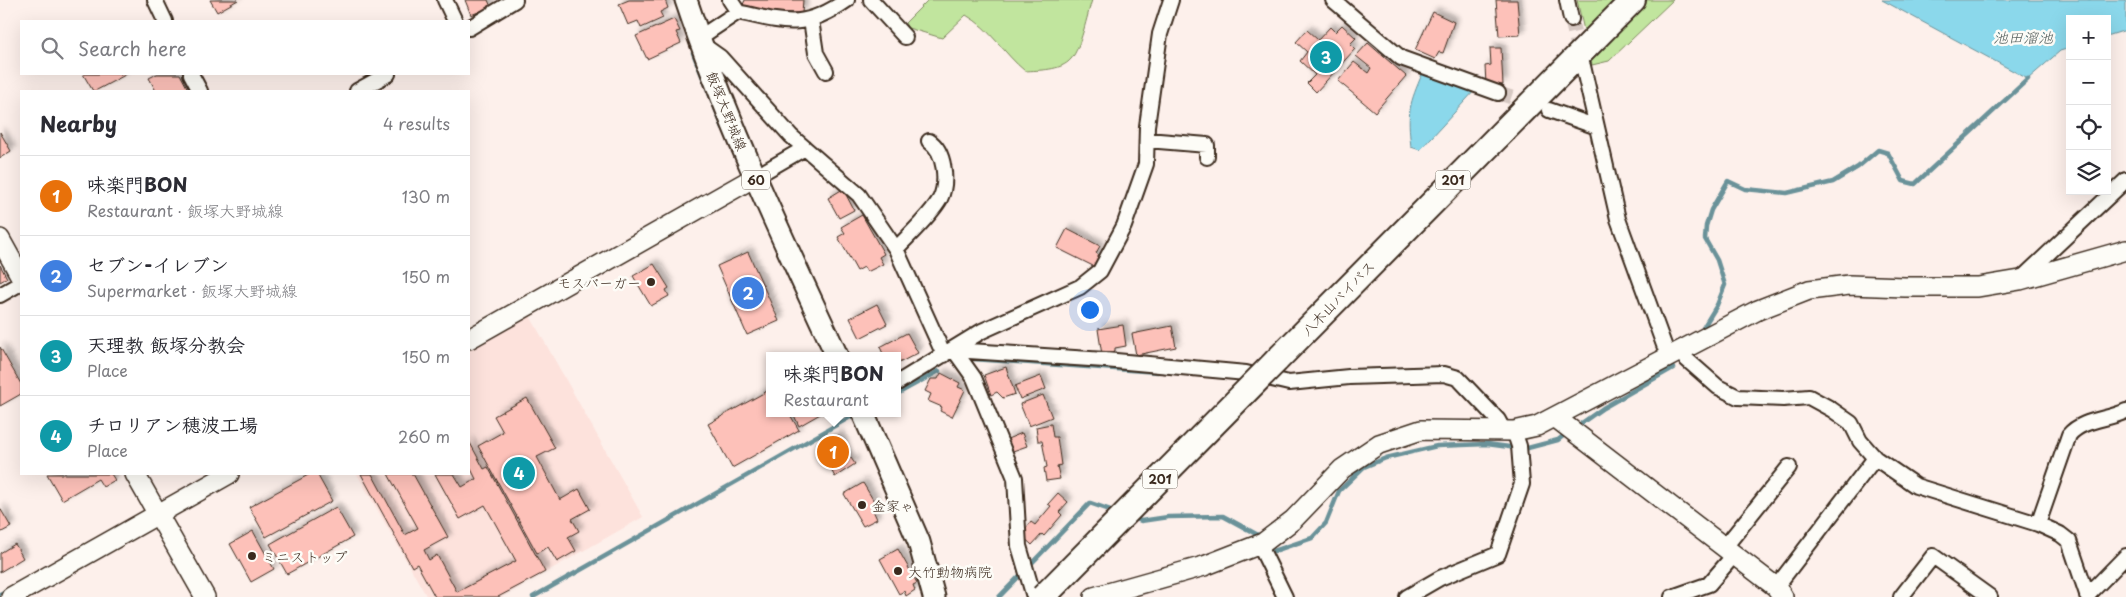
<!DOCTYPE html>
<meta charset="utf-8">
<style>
:root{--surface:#fff;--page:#f7f7f7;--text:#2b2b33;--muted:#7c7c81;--line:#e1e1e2;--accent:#0f766e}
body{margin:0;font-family:"Playpen Sans","Klee One",sans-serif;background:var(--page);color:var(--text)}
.controls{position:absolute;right:15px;top:15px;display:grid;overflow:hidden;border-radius:0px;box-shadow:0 5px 20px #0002}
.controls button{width:45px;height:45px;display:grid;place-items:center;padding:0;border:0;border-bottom:1px solid var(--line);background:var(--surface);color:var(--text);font:25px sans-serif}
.you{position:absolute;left:1089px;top:309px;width:18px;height:18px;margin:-12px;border:4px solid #fff;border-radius:50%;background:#1a73e8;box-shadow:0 0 0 8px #1a73e833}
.badge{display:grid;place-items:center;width:32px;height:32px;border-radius:50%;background:var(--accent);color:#fff;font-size:16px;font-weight:700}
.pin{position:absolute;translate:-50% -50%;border:2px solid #fff;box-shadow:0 1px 5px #0006}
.popup{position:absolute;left:766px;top:352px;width:135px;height:65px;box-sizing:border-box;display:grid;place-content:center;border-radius:0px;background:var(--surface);filter:drop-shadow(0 1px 4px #0005);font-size:16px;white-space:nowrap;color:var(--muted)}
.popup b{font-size:19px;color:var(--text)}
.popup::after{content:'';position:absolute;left:50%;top:100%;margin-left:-10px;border:10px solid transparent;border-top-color:var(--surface)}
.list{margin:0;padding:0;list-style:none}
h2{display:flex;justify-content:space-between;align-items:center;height:65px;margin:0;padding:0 20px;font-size:21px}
h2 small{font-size:16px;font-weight:400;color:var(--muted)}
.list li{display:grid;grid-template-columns:32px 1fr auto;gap:15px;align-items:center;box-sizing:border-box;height:80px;padding:0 20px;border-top:1px solid var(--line)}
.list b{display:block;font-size:19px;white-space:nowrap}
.list p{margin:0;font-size:16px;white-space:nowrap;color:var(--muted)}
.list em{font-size:16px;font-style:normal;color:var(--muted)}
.icon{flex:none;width:28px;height:28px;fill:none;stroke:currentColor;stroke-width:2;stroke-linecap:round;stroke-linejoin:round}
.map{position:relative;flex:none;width:2126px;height:597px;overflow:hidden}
.search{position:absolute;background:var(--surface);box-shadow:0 5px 20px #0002;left:20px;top:20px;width:450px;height:55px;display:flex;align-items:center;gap:12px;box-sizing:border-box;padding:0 18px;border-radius:0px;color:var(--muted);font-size:19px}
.panel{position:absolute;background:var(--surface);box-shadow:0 5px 20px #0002;left:20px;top:90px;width:450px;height:385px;border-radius:0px}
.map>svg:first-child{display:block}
.built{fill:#fde2dc}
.green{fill:#c1e59e;stroke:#7e885e}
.water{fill:#8bd8eb;stroke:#6b9299}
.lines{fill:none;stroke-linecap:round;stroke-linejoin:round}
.stream{stroke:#6b9299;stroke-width:4.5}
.building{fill:#fdc1b9;stroke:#3b2a1e;filter:url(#shadow)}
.street-tunnel{stroke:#d6c8c2;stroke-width:14;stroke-dasharray:14 7;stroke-linecap:butt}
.street-casing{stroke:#3b2a1e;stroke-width:18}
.secondary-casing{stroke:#3b2a1e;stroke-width:22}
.primary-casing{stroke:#3b2a1e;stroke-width:25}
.highway-casing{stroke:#3b2a1e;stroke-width:28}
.street{stroke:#fdfcf7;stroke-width:14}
.secondary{stroke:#fdfcf7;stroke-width:19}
.primary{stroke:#fdfcf7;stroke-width:21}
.highway{stroke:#fdfcf7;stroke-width:24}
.highway-bridge-casing{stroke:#3b2a1e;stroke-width:28;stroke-linecap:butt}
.highway-bridge{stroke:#fdfcf7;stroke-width:24}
.poi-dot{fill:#3b2a1e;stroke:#fdfcf7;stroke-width:2}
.labels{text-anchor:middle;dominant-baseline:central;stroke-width:5;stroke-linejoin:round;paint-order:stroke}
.shield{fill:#fdfcf7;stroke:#75695f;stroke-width:1}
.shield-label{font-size:12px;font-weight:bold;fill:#3b2a1e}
.street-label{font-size:14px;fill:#3b2a1e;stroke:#fdfcf7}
.poi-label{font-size:14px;fill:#3b2a1e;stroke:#fdfcf7;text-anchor:start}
.water-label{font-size:15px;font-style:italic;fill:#535e5c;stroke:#fdfcf7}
</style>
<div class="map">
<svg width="2126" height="597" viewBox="0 0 2126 597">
<defs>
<filter id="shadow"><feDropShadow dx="4.5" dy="-4.5" stdDeviation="2.5" flood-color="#0004"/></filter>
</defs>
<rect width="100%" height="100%" fill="#fdf0eb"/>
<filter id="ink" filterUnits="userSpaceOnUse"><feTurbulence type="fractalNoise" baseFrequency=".02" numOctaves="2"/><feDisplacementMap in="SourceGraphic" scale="10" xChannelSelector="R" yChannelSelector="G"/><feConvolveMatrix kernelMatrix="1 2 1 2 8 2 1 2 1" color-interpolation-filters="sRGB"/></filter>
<g filter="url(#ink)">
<!-- built -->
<path class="built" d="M 530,316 L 643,517 L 502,597 L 427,597 L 357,474 L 469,474 L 469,351 Z"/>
<!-- green -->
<path class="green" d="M 928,0 L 1092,0 C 1087,15 1081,48 1071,59 C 1061,71 1039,70 1025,71 C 1004,54 991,29 966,15 L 942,38 L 908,28 L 905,23 Z
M 1577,0 L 1673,0 L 1609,61 L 1592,65 Z"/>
<!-- water -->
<path class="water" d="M 1882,0 L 2126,0 L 2126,30 L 2107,36 L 2107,19 L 2070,19 L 2070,48 L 2060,51 L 2028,79 Z
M 1423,72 L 1476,89 L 1420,150 L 1411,147 C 1407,111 1409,105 1423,72 Z"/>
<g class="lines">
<!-- stream -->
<path class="stream" d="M 693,53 L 723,128
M 1703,328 L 1717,305 L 1725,285 L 1717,260 L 1705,239 L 1706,226 L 1711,210 L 1728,181 L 1745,189 L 1787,193 L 1833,182 L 1858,167 L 1878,150 L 1888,153 L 1903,181 L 1915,184 L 2028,79
M 973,359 L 1158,372
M 897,394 L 939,371
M 1576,427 L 1603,408 L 1673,368
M 1131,517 L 1141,521 L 1168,517 L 1223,516 L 1258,535
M 1274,551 L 1312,538 L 1326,523 L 1339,491 L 1364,467 L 1386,458 L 1437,446 L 1487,444 L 1524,449 L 1558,440 L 1567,433
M 0,594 L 8,590
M 533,597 L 852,416
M 999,597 L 1090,503 L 1116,512"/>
</g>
<!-- building -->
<path class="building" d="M 210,0 L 238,0 L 217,12 Z
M 465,0 L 488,0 L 491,7 L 471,15 Z
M 629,0 L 665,0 L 668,8 L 660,12 L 663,18 L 641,28 L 638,21 L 628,25 L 619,4 Z
M 745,0 L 803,0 L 802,13 L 761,12 L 742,7 Z
M 1496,0 L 1517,0 L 1520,35 L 1499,36 Z
M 1433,12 L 1454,22 L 1443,53 L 1439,52 L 1435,59 L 1415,50 Z
M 674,19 L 680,31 L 676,32 L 681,43 L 647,59 L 636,36 Z
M 1342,25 L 1356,38 L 1350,44 L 1355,49 L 1316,92 L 1307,83 L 1315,75 L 1300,61 L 1307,52 L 1296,42 L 1307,30 L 1318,40 L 1330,27 L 1335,32 Z
M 1368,43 L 1406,76 L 1375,112 L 1338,81 L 1354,62 L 1368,73 L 1371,68 L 1356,56 Z
M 1490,48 L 1501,48 L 1503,85 L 1486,84 L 1485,66 L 1491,65 Z
M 83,74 L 127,74 L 95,91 L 93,91 Z
M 157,74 L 180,74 L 189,91 L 156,91 L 149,78 Z
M 0,132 L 11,151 L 0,158 Z
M 843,189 L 854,210 L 839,218 L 828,198 Z
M 862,215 L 884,254 L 879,257 L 883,264 L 867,272 L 864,267 L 857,271 L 838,237 L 845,233 L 841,227 Z
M 1067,229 L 1100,246 L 1096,253 L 1100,256 L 1095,267 L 1057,248 Z
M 748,252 L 779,321 L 747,335 L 717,266 Z
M 654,264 L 669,288 L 666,290 L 669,296 L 651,306 L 633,276 Z
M 0,265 L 7,278 L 0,282 Z
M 877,304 L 887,324 L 860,338 L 850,318 Z
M 1123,325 L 1126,346 L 1115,348 L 1115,352 L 1102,355 L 1098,329 Z
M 1172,326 L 1176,347 L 1136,355 L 1132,334 Z
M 907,333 L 918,353 L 897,364 L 897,356 L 884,356 L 880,347 Z
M 0,347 L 21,384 L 21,394 L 0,406 Z
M 1006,367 L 1015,394 L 1003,398 L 997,392 L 991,395 L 984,375 Z
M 941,373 L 960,383 L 958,387 L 965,390 L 952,417 L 940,411 L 942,407 L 928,401 L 931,394 L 925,391 L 931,379 L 938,379 Z
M 1041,376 L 1046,389 L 1020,399 L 1015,386 Z
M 769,390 L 769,413 L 789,413 L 799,430 L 732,468 L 708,424 Z
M 1043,395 L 1052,417 L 1029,426 L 1020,404 Z
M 527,398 L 555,448 L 537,457 L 560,500 L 579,489 L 590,509 L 572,519 L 579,531 L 568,537 L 576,551 L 557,562 L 548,547 L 537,553 L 478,446 L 503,432 L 494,416 Z
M 793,413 L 822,413 L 799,426 Z
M 1051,424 L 1053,437 L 1057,437 L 1061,465 L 1057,466 L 1060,479 L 1046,481 L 1044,468 L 1047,467 L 1042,441 L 1038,441 L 1036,427 Z
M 1022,433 L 1027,446 L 1010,452 L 1005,440 Z
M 839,435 L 844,446 L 841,447 L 848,459 L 851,458 L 855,464 L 835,477 L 818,446 Z
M 469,441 L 484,469 L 488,467 L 545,572 L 498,597 L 435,597 L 417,564 L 412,567 L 361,474 L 372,474 L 405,535 L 418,528 L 388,474 L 413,474 L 448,537 L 424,550 L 429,560 L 437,555 L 457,592 L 516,561 L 485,505 L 460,519 L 435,474 L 454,474 L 462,487 L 476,479 L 469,465 Z
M 47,474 L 111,474 L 115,480 L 103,487 L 98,479 L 62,500 Z
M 310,474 L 317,474 L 332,501 L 266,537 L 249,507 Z
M 863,483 L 875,503 L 871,506 L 877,519 L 863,526 L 844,494 Z
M 1058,493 L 1068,502 L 1059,512 L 1062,515 L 1044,536 L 1042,534 L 1032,545 L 1021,535 L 1031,522 L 1035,525 L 1051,506 L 1048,504 Z
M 336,507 L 353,537 L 287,574 L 270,544 Z
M 0,508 L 11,527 L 0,533 Z
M 253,531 L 274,569 L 251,582 L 230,544 Z
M 15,544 L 23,558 L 0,572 L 0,553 Z
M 898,549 L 917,583 L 913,585 L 915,590 L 906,596 L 904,591 L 899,594 L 880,559 Z"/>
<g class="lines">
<!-- street-tunnel -->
<path class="street-tunnel" d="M 1571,19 L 1580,57
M 1498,93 L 1534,105"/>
<defs>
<path id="street" d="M 155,0 L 165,21
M 445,0 L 455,21
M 730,0 L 738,12
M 871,0 L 905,37
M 1333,0 L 1401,58 L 1498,93
M 1567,0 L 1571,19
M 811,20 L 816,53 L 826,71
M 469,28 L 515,0
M 699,38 L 738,12 C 786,23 804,30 847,0
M 703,45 L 720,57 L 791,136 L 859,195 L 896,249 L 944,355
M 1583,66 L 1618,219 L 1668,356
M 191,74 L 200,91
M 357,91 L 388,74
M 1549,110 L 1597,127
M 1147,140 L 1207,145 L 1207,157
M 755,177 L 805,148
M 896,249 C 909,235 931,215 940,199 C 948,182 945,151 929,141
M 2021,279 L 2126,180
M 0,295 L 21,283
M 954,350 L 1105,360 L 1246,373 L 1289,383 L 1349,377 L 1444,374 L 1458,378 L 1498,420 L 1504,431
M 954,350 L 974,378 L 1015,478 L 1019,546 L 1034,597
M 1677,351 L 1718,387 L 1738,397 L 1783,399 L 1809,397 L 1831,409 L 1851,423 L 1860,441 L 1875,458
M 897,383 L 982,331 L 1080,287 L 1100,271 L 1124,226 L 1146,164 L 1147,126 L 1160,34 L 1171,0
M 2038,524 L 2069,435 C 2082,419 2108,420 2126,411
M 1259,544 L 1285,597
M 1724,548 L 1789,467
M 1776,587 L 1875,458 L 1916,486 L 2038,524 L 2060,534 L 2069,541 L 2088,597
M 2087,596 L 2126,556
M 1407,597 L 1440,578 L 1498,554 L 1522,484 L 1519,446 L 1514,431
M 1672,597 L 1709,584 L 1734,555
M 1901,597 L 1933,556 L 1990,597"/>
<path id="secondary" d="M 0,239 L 21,277
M 469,339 L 755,177
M 1556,418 L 1776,587 L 1783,597
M 135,474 L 205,597
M 11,597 L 229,474
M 1094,597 L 1204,566 L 1263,543 L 1293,520 L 1342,469 L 1379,444 L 1421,430 L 1514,431 L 1537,426 L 1758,310 L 1809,290 L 1849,285 L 1905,287 L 1978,287 L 2020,280 L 2126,250"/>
<path id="primary" d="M 686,0 C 727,123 783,239 837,356
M 863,413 L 919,542 L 934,597"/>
<path id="highway" d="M 1276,361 L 1633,0"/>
</defs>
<!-- street casing -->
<use href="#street" class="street-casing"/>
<!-- secondary casing -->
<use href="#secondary" class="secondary-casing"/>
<!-- primary casing -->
<use href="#primary" class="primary-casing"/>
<!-- highway casing -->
<use href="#highway" class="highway-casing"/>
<!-- street -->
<use href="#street" class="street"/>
<!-- secondary -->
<use href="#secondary" class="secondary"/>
<!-- primary -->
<use href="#primary" class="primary"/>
<!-- highway -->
<use href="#highway" class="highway"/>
<defs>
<path id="highway-bridge" d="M 1043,597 L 1276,361"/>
</defs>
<!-- highway-bridge casing -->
<use href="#highway-bridge" class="highway-bridge-casing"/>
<!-- highway-bridge -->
<use href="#highway-bridge" class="highway-bridge"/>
</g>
</g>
<!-- markers -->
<g class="poi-dot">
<circle cx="651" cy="282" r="5"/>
<circle cx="862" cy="505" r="5"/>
<circle cx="252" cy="556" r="5"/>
<circle cx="898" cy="571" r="5"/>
</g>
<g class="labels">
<!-- shield labels -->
<g class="shield">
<rect x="742" y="170.5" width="28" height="19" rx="4"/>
<rect x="1435.5" y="170.5" width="35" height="19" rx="4"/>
<rect x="1142.5" y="469.5" width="35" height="19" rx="4"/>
</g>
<g class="shield-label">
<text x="756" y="180">60</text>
<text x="1453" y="180">201</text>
<text x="1160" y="479">201</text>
</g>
<!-- street labels -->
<g class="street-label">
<text transform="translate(727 111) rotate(68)">飯塚大野城線</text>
<text transform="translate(1338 298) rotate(-46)">八木山バイパス</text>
</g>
<!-- poi labels -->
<g class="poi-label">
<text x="641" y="282" text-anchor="end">モスバーガー</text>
<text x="872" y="505">金家ゃ</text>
<text x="262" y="556">ミニストップ</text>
<text x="908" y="571">大竹動物病院</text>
</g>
<!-- water labels -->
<g class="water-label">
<text x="2023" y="36">池田溜池</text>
</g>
</g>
</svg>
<div class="controls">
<button>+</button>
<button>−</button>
<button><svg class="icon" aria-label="locate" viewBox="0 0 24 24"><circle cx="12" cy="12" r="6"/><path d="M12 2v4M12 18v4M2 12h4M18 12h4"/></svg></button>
<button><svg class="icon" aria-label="layers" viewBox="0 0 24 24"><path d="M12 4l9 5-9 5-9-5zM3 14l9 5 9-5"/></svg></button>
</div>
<div class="you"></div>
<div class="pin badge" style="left:833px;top:452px;background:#e8710a">1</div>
<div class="popup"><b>味楽門BON</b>Restaurant</div>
<div class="pin badge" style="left:748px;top:293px;background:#3f7fe0">2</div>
<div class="pin badge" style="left:1326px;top:57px;background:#0f9aa8">3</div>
<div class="pin badge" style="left:519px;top:473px;background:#0f9aa8">4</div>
<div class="search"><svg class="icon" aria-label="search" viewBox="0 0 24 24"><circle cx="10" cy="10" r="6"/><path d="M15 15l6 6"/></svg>Search here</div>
<section class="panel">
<h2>Nearby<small>4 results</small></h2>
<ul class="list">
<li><span class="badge" style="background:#e8710a">1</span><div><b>味楽門BON</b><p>Restaurant · 飯塚大野城線</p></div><em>130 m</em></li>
<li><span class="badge" style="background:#3f7fe0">2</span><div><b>セブン-イレブン</b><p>Supermarket · 飯塚大野城線</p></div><em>150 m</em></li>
<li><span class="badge" style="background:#0f9aa8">3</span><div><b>天理教 飯塚分教会</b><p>Place</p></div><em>150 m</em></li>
<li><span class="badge" style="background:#0f9aa8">4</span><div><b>チロリアン穂波工場</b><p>Place</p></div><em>260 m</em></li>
</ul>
</section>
</div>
